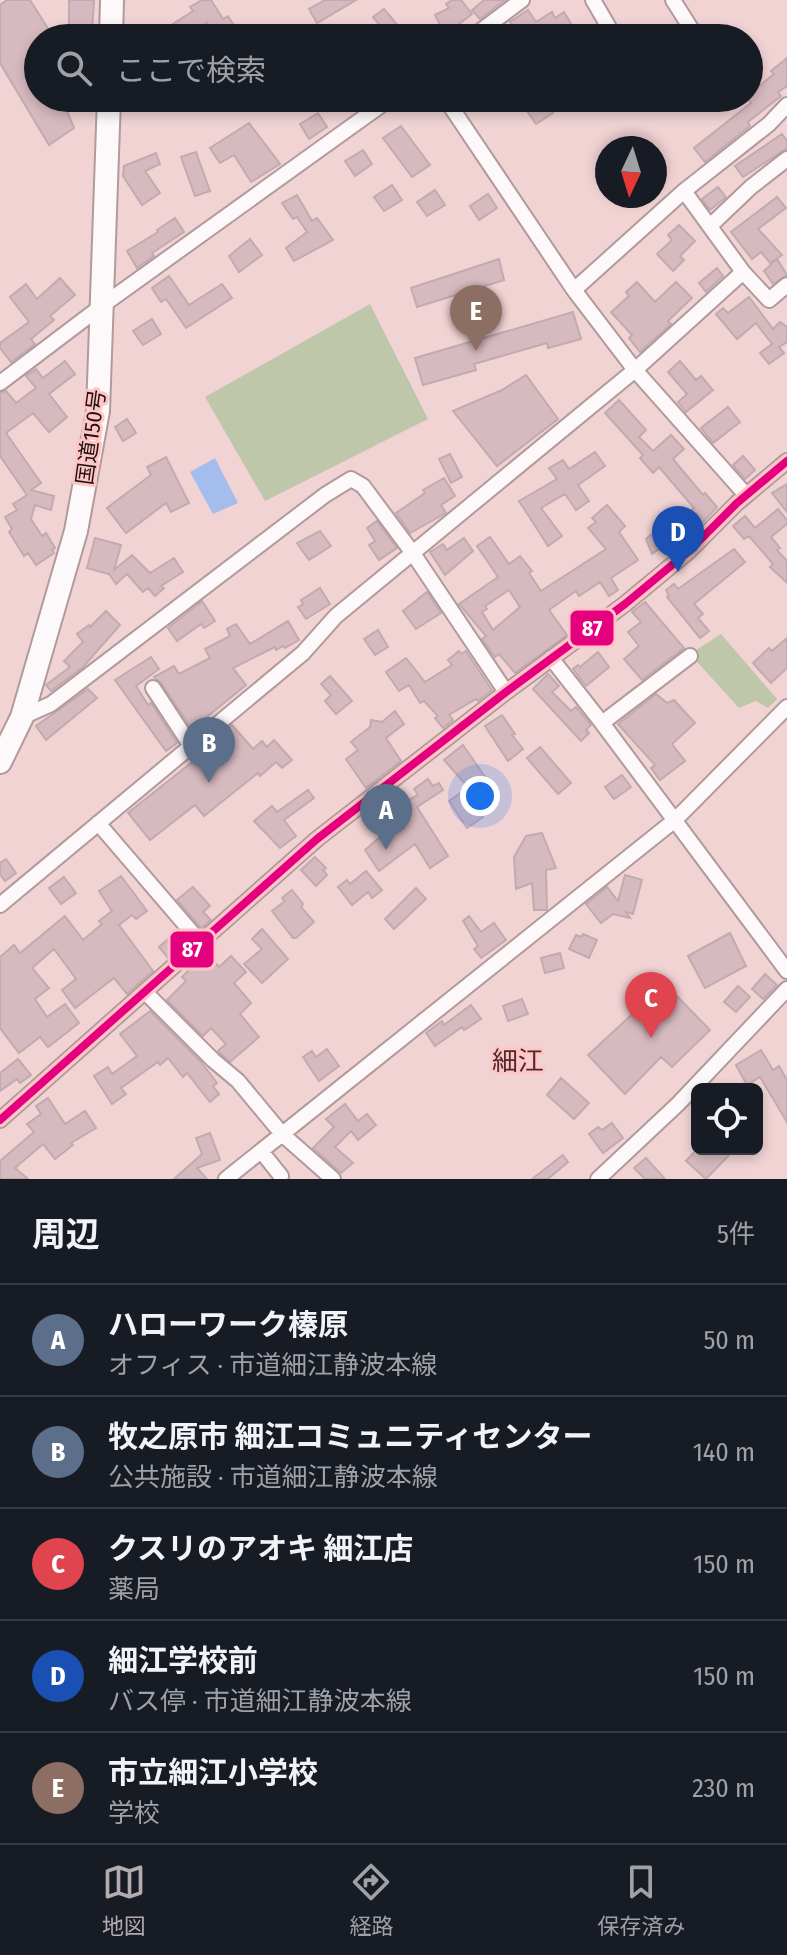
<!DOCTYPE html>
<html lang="ja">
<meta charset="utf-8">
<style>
:root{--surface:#171b24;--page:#20242c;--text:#f1f3f6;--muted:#9ea1a6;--line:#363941;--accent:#b4abae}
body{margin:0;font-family:"Fira Sans Condensed","Noto Sans JP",sans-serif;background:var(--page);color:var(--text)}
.controls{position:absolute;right:24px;bottom:24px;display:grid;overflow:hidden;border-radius:12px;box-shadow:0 4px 12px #0003}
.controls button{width:72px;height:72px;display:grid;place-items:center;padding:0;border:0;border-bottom:2px solid var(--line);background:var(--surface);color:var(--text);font:40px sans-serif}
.compass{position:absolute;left:595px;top:136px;width:72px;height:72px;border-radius:50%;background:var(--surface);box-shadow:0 4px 12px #0003;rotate:184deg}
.you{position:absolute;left:480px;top:796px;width:28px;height:28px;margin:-20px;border:6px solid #fff;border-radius:50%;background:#1a73e8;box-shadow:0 0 0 12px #1a73e833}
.badge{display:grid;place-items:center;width:52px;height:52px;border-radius:50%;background:var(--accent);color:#fff;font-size:26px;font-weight:700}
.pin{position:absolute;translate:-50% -66px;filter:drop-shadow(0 2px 4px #0008)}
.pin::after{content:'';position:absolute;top:42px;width:28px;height:24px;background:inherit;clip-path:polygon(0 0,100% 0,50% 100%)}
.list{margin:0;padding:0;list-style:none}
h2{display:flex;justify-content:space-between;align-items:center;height:104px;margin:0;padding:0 32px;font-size:34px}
h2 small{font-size:26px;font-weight:400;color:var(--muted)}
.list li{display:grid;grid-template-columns:52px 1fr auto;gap:24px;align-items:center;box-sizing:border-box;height:112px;padding:0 32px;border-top:2px solid var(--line)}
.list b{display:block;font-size:30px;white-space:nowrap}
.list p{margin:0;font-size:26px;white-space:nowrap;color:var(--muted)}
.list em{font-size:26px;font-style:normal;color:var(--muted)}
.icon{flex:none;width:44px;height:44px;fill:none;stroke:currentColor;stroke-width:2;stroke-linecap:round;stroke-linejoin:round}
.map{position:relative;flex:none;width:787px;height:1179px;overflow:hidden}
.search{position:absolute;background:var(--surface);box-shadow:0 4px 12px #0003;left:24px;right:24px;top:24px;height:88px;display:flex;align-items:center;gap:20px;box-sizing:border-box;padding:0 28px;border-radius:44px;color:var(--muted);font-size:30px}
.sheet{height:664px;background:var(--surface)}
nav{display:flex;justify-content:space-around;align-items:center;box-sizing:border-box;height:112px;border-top:2px solid var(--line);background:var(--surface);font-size:22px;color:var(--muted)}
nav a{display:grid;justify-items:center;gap:4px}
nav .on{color:var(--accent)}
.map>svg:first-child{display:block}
.green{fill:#bec7aa}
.water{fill:#a5bded}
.building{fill:#d7bac0;stroke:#c1abae;stroke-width:2;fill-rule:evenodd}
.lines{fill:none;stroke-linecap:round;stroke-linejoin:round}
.minor-casing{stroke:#b19a9b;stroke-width:18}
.highway-casing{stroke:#b19a9b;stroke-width:26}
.minor{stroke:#fdf8f9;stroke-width:14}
.highway{stroke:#fdf8f9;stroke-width:22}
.bus-1-casing{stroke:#fec6c7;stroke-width:14}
.bus-1{stroke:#e5007d;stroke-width:8}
.labels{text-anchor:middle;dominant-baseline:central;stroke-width:6;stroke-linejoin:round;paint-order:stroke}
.street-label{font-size:22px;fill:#221010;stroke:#fec6c7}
.quarter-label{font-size:26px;fill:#512729;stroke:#fec6c7}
.line-badge{stroke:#fec6c7;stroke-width:3}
.badge-label{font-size:22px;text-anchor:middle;font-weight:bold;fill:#fff}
</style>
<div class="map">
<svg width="787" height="1179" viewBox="0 0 787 1179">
<rect width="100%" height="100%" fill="#f1d3d4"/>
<!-- green -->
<path class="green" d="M 370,304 L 428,419 L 265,501 L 205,397 Z
M 721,634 L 777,699 L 768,708 L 756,701 L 739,708 L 690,654 Z"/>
<!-- water -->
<path class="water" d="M 215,458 L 238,503 L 213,514 L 190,472 Z"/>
<!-- building -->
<path class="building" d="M 7,0 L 30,0 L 54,38 L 38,38 L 38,98 L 92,98 L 67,111 L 74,128 L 49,145 L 0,63 L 0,5 Z
M 69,0 L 94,0 L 92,33 L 69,30 Z
M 202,0 L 211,0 L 223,19 L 228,16 L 237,30 L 225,38 L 217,38 L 207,23 L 184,38 L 125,38 L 125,30 L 149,28 L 154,36 L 193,11 L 190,7 Z
M 325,0 L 356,0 L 317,23 L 309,9 Z
M 452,0 L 461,0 L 472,14 L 455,27 L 457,30 L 445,35 L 435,15 L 449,8 L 446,4 Z
M 484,0 L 505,0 L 480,19 L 472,10 Z
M 384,9 L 408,38 L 390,38 L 373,17 Z
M 528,10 L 536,22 L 552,12 L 555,18 L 564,12 L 577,34 L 571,38 L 552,38 L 549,34 L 543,38 L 520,38 L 510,22 Z
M 787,58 L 787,86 L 778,92 L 781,96 L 748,122 L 750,126 L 705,162 L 694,148 L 751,103 L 747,98 L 749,94 L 774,74 L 771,71 Z
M 518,98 L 543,98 L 553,113 L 536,124 Z
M 318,113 L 327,127 L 309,139 L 300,124 Z
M 249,123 L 280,164 L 251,182 L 234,155 L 220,163 L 210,148 Z
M 401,126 L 430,165 L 412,177 L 383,138 Z
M 782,134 L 787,141 L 787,148 L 743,177 L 735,166 Z
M 363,150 L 372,164 L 355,176 L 345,161 Z
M 196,152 L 210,191 L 195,196 L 181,157 Z
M 156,153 L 160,164 L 145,171 L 160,193 L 142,205 L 123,176 L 124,166 Z
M 392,185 L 402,200 L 384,211 L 374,197 Z
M 718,187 L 726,197 L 710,210 L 702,199 Z
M 435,190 L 445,205 L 427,216 L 417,202 Z
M 488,194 L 497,208 L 479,220 L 470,206 Z
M 297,195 L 312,221 L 317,218 L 333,240 L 294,261 L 286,248 L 307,232 L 297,217 L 293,219 L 282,203 Z
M 777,197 L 786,208 L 758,229 L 782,255 L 770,263 L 761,252 L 752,259 L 731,232 Z
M 175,218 L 184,232 L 152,253 L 154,256 L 137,268 L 127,251 L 158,232 L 157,230 Z
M 679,225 L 695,241 L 680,256 L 684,260 L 673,271 L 657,254 L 672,240 L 668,235 Z
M 250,239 L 262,255 L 239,272 L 229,256 Z
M 499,259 L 504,280 L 417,307 L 411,288 Z
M 777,259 L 787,275 L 773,284 L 764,271 Z
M 717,268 L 723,276 L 706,292 L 699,283 Z
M 169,276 L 189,305 L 222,284 L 232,298 L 186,328 L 166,299 L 161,302 L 152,288 Z
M 60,278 L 75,295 L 50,316 L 54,320 L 31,339 L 35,344 L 11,362 L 0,348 L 0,343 L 29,322 L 10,297 L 26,284 L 37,299 Z
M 637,282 L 655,302 L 676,282 L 692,298 L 668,321 L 671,324 L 640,352 L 629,338 L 632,335 L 611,312 L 629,296 L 626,292 Z
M 749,297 L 773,329 L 780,322 L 787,327 L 787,342 L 779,347 L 784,353 L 769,364 L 760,353 L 772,344 L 756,323 L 737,339 L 716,314 L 723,308 L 728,313 Z
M 573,312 L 581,339 L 548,348 L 547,343 L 474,364 L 476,370 L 423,385 L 415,358 Z
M 152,319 L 161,334 L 143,345 L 133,331 Z
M 65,361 L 75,374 L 49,394 L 67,417 L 49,432 L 33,413 L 6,433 L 41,483 L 31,490 L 54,496 L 51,510 L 35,505 L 31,519 L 42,536 L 46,533 L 55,548 L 52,550 L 54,553 L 36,565 L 28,553 L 24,556 L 9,532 L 12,529 L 5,517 L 17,510 L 13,504 L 27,495 L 0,456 L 0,393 L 6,391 L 16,403 L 36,388 L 26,376 L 36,369 L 43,378 Z
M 680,361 L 696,380 L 701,376 L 713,390 L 686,412 L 678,402 L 687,394 L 668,372 Z
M 526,375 L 558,419 L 497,466 L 453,411 L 502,390 Z
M 619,400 L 646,430 L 639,437 L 653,451 L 671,435 L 684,449 L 673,459 L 703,495 L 705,493 L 717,507 L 694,532 L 690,527 L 652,554 L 646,539 L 663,524 L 669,530 L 694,508 L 659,467 L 653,473 L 640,458 L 643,455 L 605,413 Z
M 728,407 L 740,422 L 713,443 L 701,428 Z
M 127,419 L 136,433 L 123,441 L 115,427 Z
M 595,452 L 605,466 L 578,485 L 589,501 L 576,510 L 565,494 L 541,508 L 562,536 L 548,546 L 519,501 L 557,479 L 549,468 L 563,460 L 569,469 Z
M 450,454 L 462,477 L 451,483 L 439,459 Z
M 743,456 L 755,470 L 745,479 L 733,465 Z
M 166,457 L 189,503 L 171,512 L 166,503 L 126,533 L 107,508 L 151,475 L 147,467 Z
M 444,478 L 455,496 L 441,505 L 446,513 L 410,533 L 396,513 L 425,493 L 423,490 Z
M 787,484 L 787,512 L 772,493 Z
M 607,505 L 625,526 L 619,532 L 638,560 L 611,578 L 618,590 L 609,596 L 600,582 L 579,596 L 576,591 L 549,610 L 567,635 L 515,673 L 499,654 L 495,657 L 482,639 L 486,636 L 459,604 L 498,577 L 477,546 L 490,537 L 509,564 L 520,556 L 532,571 L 529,573 L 541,591 L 606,549 L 588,528 L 596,522 L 592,518 ZM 509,590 L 520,607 L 493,630 L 482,612 L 487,609 L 485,606 Z
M 778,509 L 787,520 L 787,524 L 771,537 L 780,548 L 777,550 L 787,561 L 787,583 L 770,567 L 773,564 L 749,536 L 744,539 L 733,526 L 745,516 L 755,528 Z
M 377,521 L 397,548 L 379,560 L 369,545 L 375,541 L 367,528 Z
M 320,531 L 331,546 L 309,560 L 297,543 Z
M 95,538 L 121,545 L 114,570 L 132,555 L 150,573 L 174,558 L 183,572 L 161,586 L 164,588 L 155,596 L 148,588 L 143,592 L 127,574 L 116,584 L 109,574 L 87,568 Z
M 464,538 L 473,551 L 445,575 L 430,552 L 443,544 L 447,550 Z
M 734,549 L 745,562 L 694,604 L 703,614 L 698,618 L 709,631 L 700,638 L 667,597 L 669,596 L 666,590 L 674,584 L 678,589 Z
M 320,588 L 330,604 L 306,619 L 298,607 L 303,604 L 301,600 Z
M 427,592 L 441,613 L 416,629 L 403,611 Z
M 202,601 L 215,621 L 204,628 L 201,624 L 177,641 L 168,628 Z
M 645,602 L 684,648 L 642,680 L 624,659 L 639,646 L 628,632 L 641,622 L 632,612 Z
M 106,611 L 120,625 L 83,667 L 51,691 L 46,685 L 70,667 L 64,661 L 83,642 L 77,634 L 89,625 L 90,627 Z
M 288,621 L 299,640 L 285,648 L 283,646 L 276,650 L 275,647 L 233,668 L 246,685 L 192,729 L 161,683 L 154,677 L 174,666 L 179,674 L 210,658 L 205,649 L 230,636 L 227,629 L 236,624 L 250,644 Z
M 378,630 L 388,647 L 375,655 L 364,639 Z
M 787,638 L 787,668 L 771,683 L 753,663 L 769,648 L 772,651 Z
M 459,651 L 461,654 L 466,651 L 492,690 L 478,701 L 476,699 L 449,715 L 453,720 L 443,728 L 435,718 L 438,716 L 424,701 L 420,703 L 409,685 L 399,691 L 386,672 L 406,658 L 425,682 L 452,665 L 448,660 Z
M 598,652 L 609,667 L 586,686 L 573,669 L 578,665 L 580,667 Z
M 151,657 L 159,669 L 136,686 L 148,705 L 151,703 L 177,743 L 166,751 L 115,680 Z
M 548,674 L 559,686 L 552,692 L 571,711 L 576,707 L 591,725 L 586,730 L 589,733 L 581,741 L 533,689 Z
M 330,676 L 352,701 L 336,714 L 325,701 L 331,695 L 321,684 Z
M 88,689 L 97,698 L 46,740 L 36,726 Z
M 656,694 L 667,703 L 674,700 L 695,723 L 672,744 L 685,761 L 660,780 L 651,768 L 655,765 L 618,724 Z
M 395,711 L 404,724 L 386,738 L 401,761 L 366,788 L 346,759 L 358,750 L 351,742 L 370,727 L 371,720 L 382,722 Z
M 502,715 L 515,734 L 512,735 L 523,749 L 508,761 L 485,726 Z
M 232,725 L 253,749 L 262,741 L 267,747 L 274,740 L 292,760 L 282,768 L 276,762 L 260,776 L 258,773 L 204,816 L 195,805 L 150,840 L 128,813 L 225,736 L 223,733 Z
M 463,745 L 490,784 L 475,795 L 444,760 Z
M 540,747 L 571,783 L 558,794 L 527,758 Z
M 622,775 L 631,787 L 614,799 L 605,787 Z
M 428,779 L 433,786 L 439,783 L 443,790 L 417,807 L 448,856 L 430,868 L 415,844 L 379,871 L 365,850 L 402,818 L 396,807 L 418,795 L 414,789 Z
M 308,790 L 314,798 L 284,820 L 296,836 L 280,848 L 254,821 L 272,806 L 277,812 Z
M 465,790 L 483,817 L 467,828 L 449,801 Z
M 542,833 L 556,868 L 546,870 L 547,910 L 534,910 L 532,883 L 516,889 L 514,857 L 526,836 Z
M 315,857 L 326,868 L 323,870 L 327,875 L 316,886 L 301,870 Z
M 6,859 L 16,873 L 5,881 L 0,874 L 0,863 Z
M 366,871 L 382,890 L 372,898 L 368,892 L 352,905 L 338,887 L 347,880 L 350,884 Z
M 625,875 L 642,880 L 633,914 L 626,912 L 630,918 L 613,914 L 601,923 L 586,904 L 607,887 L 618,901 Z
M 121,876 L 147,911 L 136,919 L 132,915 L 119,925 L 153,971 L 127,994 L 114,978 L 75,1008 L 62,990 L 76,979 L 54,949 L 32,968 L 49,988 L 35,999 L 47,1017 L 65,1004 L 79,1023 L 48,1047 L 40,1037 L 19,1053 L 0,1028 L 0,957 L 14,945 L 20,953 L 65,916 L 83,940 L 102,924 L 99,921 L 112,911 L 99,891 Z
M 64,877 L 76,893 L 61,904 L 49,888 Z
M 193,887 L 210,906 L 203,912 L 211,920 L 201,928 L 177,900 Z
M 416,888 L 426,899 L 394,929 L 385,919 Z
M 292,890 L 303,904 L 301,907 L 314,922 L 296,938 L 293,938 L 272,911 L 285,901 L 282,898 Z
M 469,916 L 481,932 L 494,923 L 506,940 L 481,958 L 474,949 L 478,946 L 463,921 Z
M 262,929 L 288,959 L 262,983 L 244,964 L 262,949 L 252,939 Z
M 178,931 L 186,941 L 168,958 L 159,947 Z
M 730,933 L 746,966 L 705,988 L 688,956 Z
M 583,934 L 597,940 L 589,958 L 569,949 L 576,935 L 582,937 Z
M 206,953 L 219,967 L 231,956 L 246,972 L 234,983 L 251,1003 L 240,1014 L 259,1037 L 230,1062 L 218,1051 L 226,1044 L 211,1028 L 203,1036 L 167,1000 L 186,981 L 182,977 Z
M 560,953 L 564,968 L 545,973 L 541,958 Z
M 765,974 L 777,985 L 763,999 L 752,989 Z
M 665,984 L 710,1030 L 672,1067 L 661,1057 L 625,1094 L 588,1055 Z
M 738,986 L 750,997 L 736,1012 L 724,1002 Z
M 522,999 L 528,1014 L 508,1021 L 503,1006 Z
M 471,1005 L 481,1019 L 464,1030 L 462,1027 L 435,1046 L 426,1033 L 442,1021 L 444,1025 Z
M 150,1011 L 201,1062 L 217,1083 L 213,1086 L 219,1094 L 210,1102 L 187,1073 L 183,1077 L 168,1058 L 160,1065 L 158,1062 L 121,1088 L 126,1094 L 112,1104 L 94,1076 L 108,1067 L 112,1074 L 137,1056 L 120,1034 Z
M 327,1049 L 339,1066 L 319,1081 L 303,1057 L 312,1051 L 316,1057 Z
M 761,1050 L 773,1070 L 779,1066 L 787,1080 L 787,1122 L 760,1077 L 747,1085 L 736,1065 Z
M 18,1059 L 31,1075 L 20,1083 L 17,1079 L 0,1091 L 0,1073 Z
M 561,1078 L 589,1103 L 574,1119 L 547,1095 Z
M 48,1098 L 65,1124 L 85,1111 L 96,1128 L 71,1143 L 73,1145 L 55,1159 L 43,1144 L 15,1168 L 28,1179 L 0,1179 L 0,1161 L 34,1132 L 27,1124 L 41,1114 L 36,1106 Z
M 345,1104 L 358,1121 L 367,1114 L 376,1125 L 358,1140 L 351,1131 L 335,1147 L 353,1163 L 341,1173 L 313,1148 L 334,1127 L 326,1119 Z
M 612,1123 L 623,1138 L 603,1153 L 589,1134 L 598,1127 L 602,1130 Z
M 210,1133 L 220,1160 L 197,1168 L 207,1179 L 174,1179 L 202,1154 L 196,1138 Z
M 697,1149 L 735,1149 L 706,1179 L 686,1161 Z
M 563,1155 L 568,1162 L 548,1179 L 532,1179 Z
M 646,1158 L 665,1179 L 645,1179 L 634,1168 Z"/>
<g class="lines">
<defs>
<path id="minor" d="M 593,0 L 615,38
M 673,0 L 697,38
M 471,38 L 522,0
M 445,98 L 574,290 L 635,370 L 746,495
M 651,98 L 655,102 L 661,98
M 710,226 L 751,187 L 787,159
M 743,272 L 769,300 L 787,285
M 574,290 L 684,191 L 769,124 L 787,105
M 0,383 L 103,305 L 391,98
M 551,658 L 602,723 L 787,971
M 153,688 L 191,746
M 22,717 L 51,704 L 325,495 L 351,479 L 363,486 L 412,552 L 506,692
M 602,723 L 690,656
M 98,823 L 201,943
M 0,905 L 303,653 L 336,616 L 635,370 L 743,272 L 684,191
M 145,992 L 213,1060 L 238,1081 L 282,1134 L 333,1179
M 0,1120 L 317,839 L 506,692 L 625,604 L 689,551 L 737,503 L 787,461
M 261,1151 L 281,1176
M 226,1179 L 675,820 L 787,707
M 598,1179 L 678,1104 L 787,989"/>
<path id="highway" d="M 111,38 L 112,0
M 0,762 L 22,717 L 76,531 L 98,411 L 109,98"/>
</defs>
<!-- minor casing -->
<use href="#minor" class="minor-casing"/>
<!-- highway casing -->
<use href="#highway" class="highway-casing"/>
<!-- minor -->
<use href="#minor" class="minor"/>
<!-- highway -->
<use href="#highway" class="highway"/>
<defs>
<path id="bus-1" d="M 0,1120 L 317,839 L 506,692 L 625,604 L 689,551 L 737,503 L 787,461"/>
</defs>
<!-- bus-1 casing -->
<use href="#bus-1" class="bus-1-casing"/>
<!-- bus-1 -->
<use href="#bus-1" class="bus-1"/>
</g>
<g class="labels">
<!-- street labels -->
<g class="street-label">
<text transform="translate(91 437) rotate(-82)">国道150号</text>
</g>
<!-- quarter labels -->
<g class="quarter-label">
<text x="518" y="1061">細江</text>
</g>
</g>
<g class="line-badge">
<rect x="569" y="609" width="46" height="38" rx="8" fill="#e5007d"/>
<rect x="169" y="930" width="46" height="39" rx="8" fill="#e5007d"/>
</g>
<g class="badge-label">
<text x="592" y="636">87</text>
<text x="192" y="957">87</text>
</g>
</svg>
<div class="controls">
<button><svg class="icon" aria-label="locate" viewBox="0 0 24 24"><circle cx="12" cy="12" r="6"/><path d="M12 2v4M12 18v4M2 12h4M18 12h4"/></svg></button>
</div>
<svg class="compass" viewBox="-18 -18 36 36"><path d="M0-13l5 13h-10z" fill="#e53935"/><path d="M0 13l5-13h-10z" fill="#9ea1a6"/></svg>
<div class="you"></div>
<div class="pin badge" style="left:386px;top:850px;background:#5c6f8a">A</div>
<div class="pin badge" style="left:209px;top:783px;background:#5c6f8a">B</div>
<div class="pin badge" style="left:651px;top:1038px;background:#e0444e">C</div>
<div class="pin badge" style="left:678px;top:572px;background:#1a4fb4">D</div>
<div class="pin badge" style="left:476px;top:351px;background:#8d6e63">E</div>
<div class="search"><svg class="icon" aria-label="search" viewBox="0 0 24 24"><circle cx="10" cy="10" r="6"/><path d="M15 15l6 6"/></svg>ここで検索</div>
</div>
<section class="sheet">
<h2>周辺<small>5件</small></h2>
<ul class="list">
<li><span class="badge" style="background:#5c6f8a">A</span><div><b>ハローワーク榛原</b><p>オフィス · 市道細江静波本線</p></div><em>50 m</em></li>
<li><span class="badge" style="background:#5c6f8a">B</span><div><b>牧之原市 細江コミュニティセンター</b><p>公共施設 · 市道細江静波本線</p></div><em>140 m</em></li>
<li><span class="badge" style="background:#e0444e">C</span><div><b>クスリのアオキ 細江店</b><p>薬局</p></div><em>150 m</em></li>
<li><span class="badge" style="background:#1a4fb4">D</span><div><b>細江学校前</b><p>バス停 · 市道細江静波本線</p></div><em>150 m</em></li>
<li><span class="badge" style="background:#8d6e63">E</span><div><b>市立細江小学校</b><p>学校</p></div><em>230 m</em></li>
</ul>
</section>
<nav>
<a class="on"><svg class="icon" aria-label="map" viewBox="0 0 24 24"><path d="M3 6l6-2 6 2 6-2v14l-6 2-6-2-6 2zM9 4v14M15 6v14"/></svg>地図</a>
<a><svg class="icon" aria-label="directions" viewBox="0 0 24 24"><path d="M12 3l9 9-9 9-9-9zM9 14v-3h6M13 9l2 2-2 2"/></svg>経路</a>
<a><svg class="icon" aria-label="saved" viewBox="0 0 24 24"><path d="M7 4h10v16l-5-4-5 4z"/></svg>保存済み</a>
</nav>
